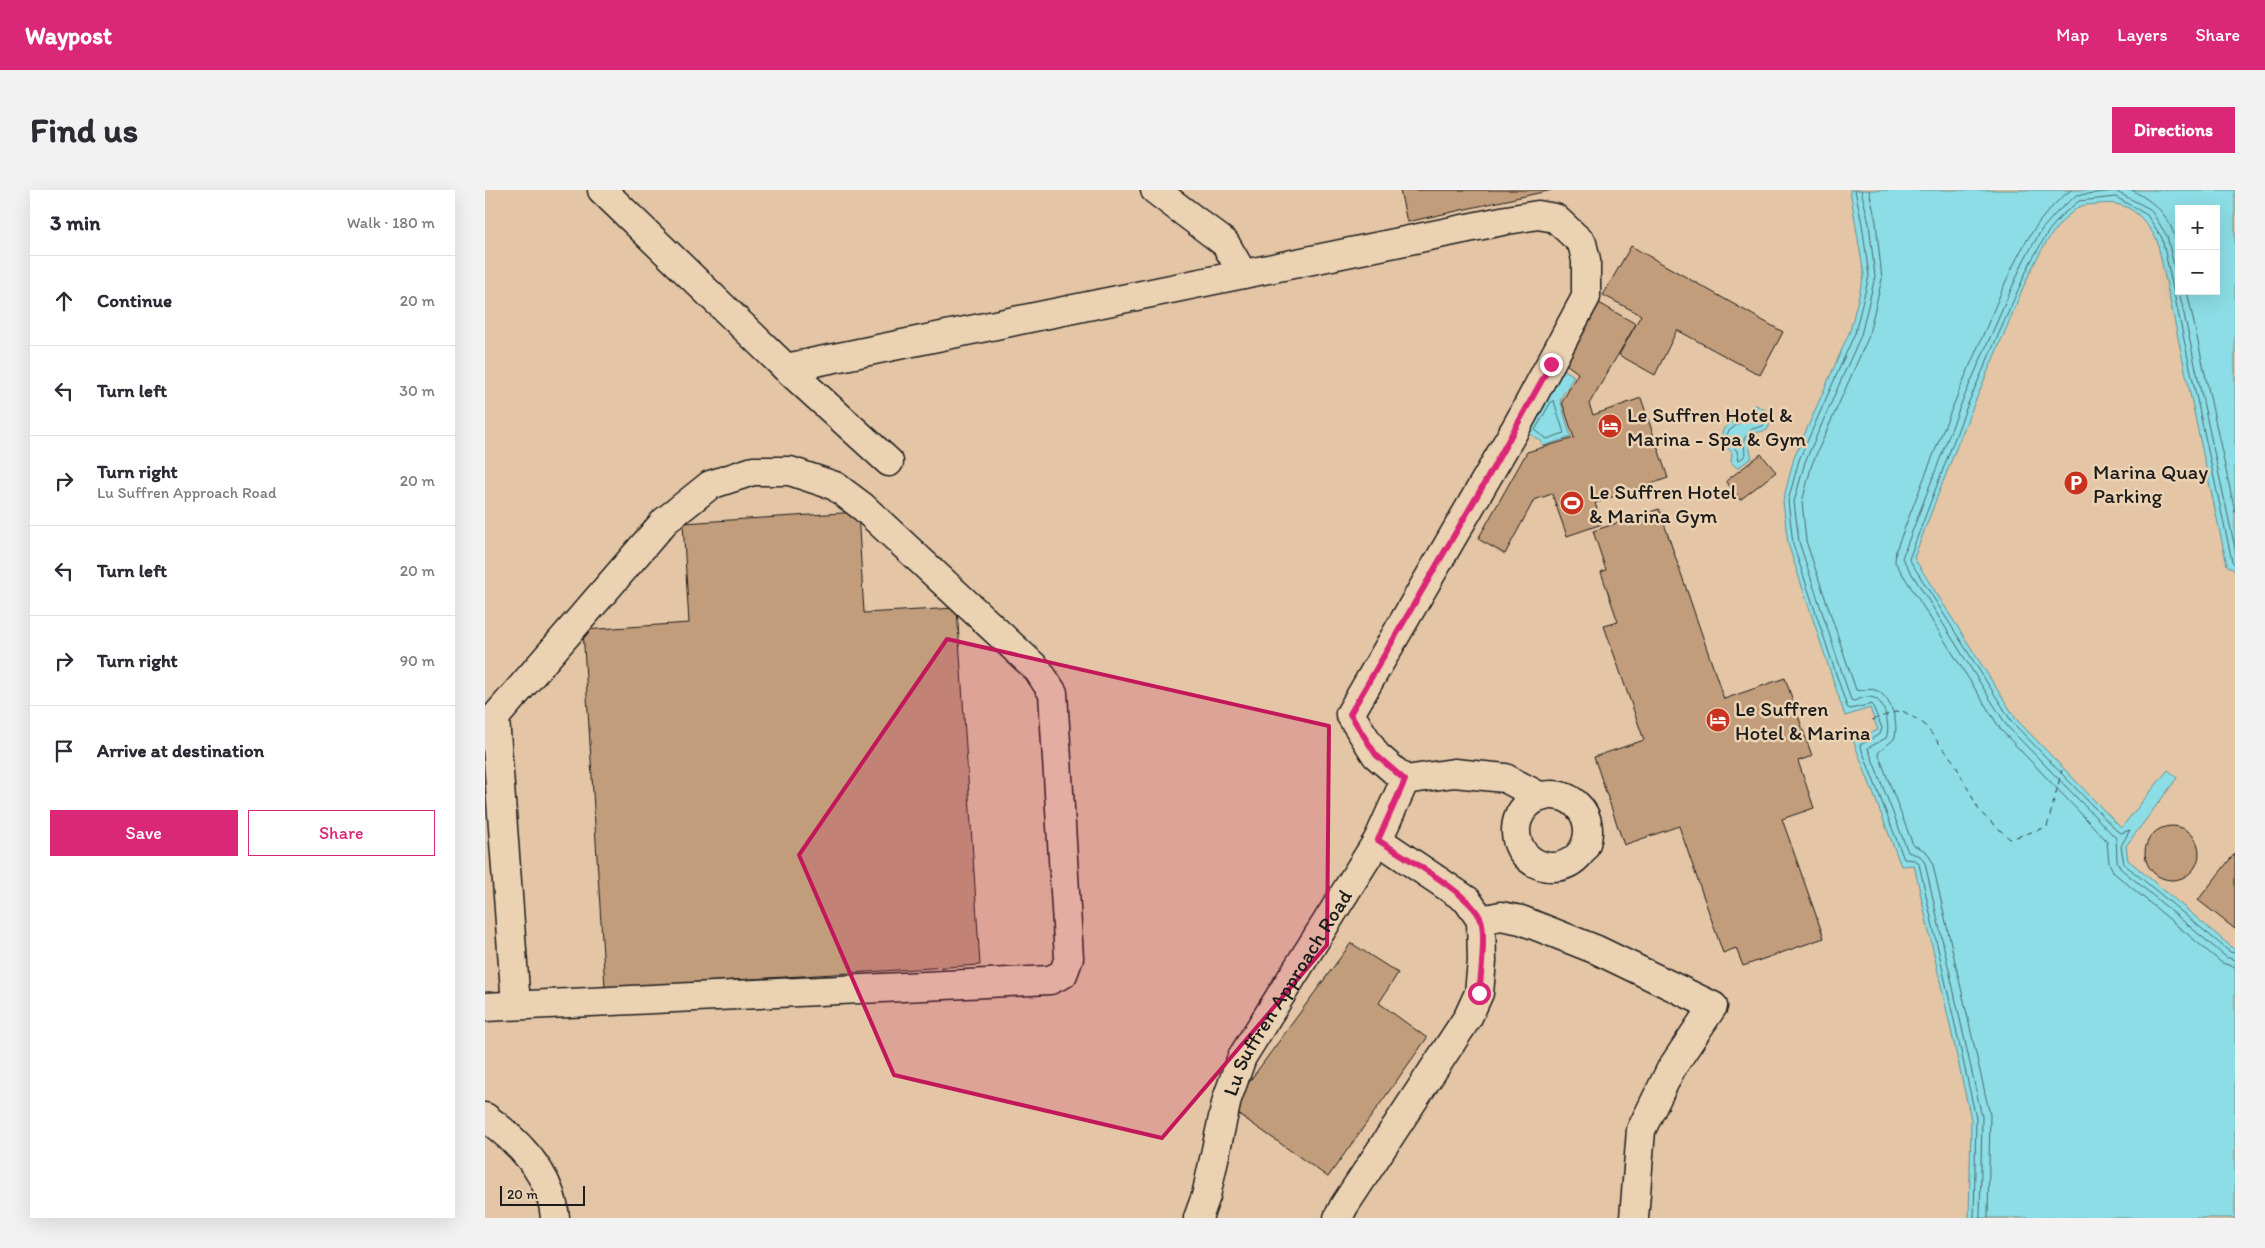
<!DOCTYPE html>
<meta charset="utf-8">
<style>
:root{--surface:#fff;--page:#f2f2f3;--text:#2b2b33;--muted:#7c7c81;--line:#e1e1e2;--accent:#db2777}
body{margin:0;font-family:Itim,sans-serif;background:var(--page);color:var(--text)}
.controls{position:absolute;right:15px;top:15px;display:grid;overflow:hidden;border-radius:0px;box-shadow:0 5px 20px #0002}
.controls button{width:45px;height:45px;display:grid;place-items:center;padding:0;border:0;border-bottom:1px solid var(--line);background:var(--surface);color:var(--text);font:25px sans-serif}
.scale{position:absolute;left:15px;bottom:12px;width:85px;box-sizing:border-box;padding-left:5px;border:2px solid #1c1c1c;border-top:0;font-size:14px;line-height:18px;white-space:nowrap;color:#1c1c1c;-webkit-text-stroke:4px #ebd2b3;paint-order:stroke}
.stop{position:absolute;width:15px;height:15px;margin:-11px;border:4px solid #db2777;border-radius:50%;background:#fff}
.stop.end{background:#db2777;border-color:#fff;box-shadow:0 1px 5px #0008}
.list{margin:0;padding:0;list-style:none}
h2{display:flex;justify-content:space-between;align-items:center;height:65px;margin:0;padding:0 20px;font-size:21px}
h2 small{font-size:16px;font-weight:400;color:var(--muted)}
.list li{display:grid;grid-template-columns:32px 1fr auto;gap:15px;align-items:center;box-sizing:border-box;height:90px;padding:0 20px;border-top:1px solid var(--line)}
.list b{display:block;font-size:19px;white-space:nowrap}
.list p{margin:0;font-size:16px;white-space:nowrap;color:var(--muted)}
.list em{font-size:16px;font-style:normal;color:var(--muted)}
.actions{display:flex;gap:10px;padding:15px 20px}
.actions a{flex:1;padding:11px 0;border:1px solid var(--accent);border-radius:0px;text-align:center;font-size:18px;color:var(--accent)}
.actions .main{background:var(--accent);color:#fff}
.icon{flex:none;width:28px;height:28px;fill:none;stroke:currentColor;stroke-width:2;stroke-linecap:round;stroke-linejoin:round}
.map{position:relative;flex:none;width:1750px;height:1028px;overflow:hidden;border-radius:0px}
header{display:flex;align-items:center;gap:30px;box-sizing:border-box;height:70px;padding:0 25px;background:var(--accent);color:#fff}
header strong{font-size:24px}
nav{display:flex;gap:28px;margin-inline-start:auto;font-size:18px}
.intro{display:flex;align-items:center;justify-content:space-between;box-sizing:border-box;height:120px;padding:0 30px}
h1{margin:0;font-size:35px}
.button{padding:12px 22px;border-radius:0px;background:var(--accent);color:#fff;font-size:18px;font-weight:700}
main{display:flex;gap:30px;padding:0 30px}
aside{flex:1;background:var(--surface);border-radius:0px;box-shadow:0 5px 20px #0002}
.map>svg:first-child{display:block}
.water{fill:#8cdde5;stroke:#5f9095;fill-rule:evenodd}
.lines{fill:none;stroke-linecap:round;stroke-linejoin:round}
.shore{stroke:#49696c;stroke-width:1}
.ferry{stroke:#324344;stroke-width:1;stroke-dasharray:6 5;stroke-linecap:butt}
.building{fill:#c29d7b;stroke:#1c1c1c}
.minor-casing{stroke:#1c1c1c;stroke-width:31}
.minor{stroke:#ebd2b3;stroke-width:28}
.route{stroke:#db2777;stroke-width:6}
.marked{fill:#c2185b;fill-opacity:0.2;stroke:#c2185b;stroke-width:4;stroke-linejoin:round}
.labels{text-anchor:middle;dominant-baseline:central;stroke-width:5;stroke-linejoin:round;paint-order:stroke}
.poi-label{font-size:21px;fill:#1c1c1c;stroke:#ebd2b3;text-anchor:start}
.street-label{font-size:21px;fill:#1c1c1c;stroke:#ebd2b3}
</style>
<header>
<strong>Waypost</strong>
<nav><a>Map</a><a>Layers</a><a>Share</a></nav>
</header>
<div class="intro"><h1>Find us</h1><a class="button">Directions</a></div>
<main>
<aside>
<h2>3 min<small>Walk · 180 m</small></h2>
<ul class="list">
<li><svg class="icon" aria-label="ahead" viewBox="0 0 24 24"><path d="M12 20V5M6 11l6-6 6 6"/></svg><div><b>Continue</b></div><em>20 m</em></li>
<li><svg class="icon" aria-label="left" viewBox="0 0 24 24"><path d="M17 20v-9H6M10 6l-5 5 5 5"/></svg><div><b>Turn left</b></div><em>30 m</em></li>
<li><svg class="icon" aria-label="right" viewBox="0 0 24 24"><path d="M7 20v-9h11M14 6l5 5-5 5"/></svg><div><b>Turn right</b><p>Lu Suffren Approach Road</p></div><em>20 m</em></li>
<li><svg class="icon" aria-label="left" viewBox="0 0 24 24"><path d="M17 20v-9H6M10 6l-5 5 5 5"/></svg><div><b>Turn left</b></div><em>20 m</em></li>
<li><svg class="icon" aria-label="right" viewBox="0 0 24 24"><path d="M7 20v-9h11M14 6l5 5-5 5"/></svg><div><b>Turn right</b></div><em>90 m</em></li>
<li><svg class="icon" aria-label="arrive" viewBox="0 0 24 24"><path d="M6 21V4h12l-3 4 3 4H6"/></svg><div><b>Arrive at destination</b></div></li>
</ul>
<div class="actions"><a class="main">Save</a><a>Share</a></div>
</aside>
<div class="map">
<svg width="1750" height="1028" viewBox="0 0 1750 1028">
<rect width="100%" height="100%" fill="#e4c6a6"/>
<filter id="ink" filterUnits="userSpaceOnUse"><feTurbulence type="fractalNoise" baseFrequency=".02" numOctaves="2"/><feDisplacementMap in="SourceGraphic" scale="10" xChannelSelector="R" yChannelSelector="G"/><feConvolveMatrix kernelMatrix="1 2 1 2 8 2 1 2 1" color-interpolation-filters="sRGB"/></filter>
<g filter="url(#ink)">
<!-- water -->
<path class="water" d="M 1365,0 L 1750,0 L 1750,381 L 1742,375 L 1672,50 C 1657,25 1644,10 1613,14 C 1607,15 1599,14 1594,17 C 1555,43 1536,105 1518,146 C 1486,219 1457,293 1429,368 L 1531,529 L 1636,638 L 1683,580 L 1692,588 L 1641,656 L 1643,670 L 1750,760 L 1750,1028 L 1484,1028 L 1486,929 L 1429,675 L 1416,676 L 1368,550 L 1393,540 L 1385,518 L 1360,526 L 1303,354 L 1298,311 L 1309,268 L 1365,141 L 1379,85 ZM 1694,19 L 1731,19 L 1731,101 L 1694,101 Z
M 1078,179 L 1089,186 L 1075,210 L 1086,247 L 1058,256 L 1056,251 L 1043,243 Z
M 1271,215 L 1280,220 L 1287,230 L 1282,240 L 1270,243 L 1263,252 L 1267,268 L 1252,278 L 1246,272 L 1247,263 L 1235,248 L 1239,238 Z"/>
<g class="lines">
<!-- shore -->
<path class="shore" d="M 1370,0 L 1377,34 L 1384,86 L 1370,143 L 1314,270 L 1303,311 L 1308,354 L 1362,517 L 1365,519 L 1387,514 L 1397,538 L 1395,544 L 1375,555 L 1419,669 L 1430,670 L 1434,674 L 1491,928 L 1489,1028
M 1376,0 L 1384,33 L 1390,87 L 1376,145 L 1320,272 L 1309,312 L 1314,352 L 1366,510 L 1369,511 C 1375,509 1382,505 1389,508 C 1400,512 1406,538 1401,548 L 1383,558 L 1423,662 L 1435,666 L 1440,673 L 1497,927 L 1495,1028
M 1384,0 L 1391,32 L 1397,89 L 1383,148 L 1327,274 L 1317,312 L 1321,351 L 1371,500 C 1377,502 1383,498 1390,500 C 1406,505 1415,536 1409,549 L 1393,563 L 1428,655 L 1441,661 L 1447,671 L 1505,925 L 1503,1028
M 1586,0 C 1539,35 1521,93 1498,145 C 1467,216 1439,288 1411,360 L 1410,372 L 1516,540 L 1622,651 L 1624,673 L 1629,683 L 1737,773 L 1750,777
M 1647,0 C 1677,17 1686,28 1694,62
M 1694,98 L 1682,46 L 1665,19 L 1630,1 L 1592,5 L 1573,21 L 1557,39 L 1539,70 L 1476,214 L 1417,368 L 1522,536 L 1631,648 L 1632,671 L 1635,678 L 1741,767 L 1750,770
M 1694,101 L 1750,358
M 1702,101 L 1750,322
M 1069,211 L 1079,243 L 1062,249 L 1050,240 L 1066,212 Z
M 1270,221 L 1277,224 L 1281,231 L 1278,236 L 1267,239 L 1259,249 L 1260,266 L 1254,270 L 1252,261 L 1241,246 L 1244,241 Z
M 1750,375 L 1747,371 L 1677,48 L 1662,25 L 1631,7 L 1594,11 L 1577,25 L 1563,42 L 1545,73 L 1482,216 L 1424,369 L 1527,532 L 1632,641 L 1636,643 L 1645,640 L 1636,656 L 1639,674 L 1745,762 L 1750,763"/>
<!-- ferry -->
<path class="ferry" d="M 1387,530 L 1416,520 L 1438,533 L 1469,572 L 1495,622 L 1525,649 L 1562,637 L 1577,580"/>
</g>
<!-- building -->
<path class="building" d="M 915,0 L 1067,0 L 922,32 Z
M 1146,56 L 1298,142 L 1275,185 L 1192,140 L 1170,185 L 1134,165 L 1156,125 L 1118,105 Z
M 1114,113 L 1151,134 L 1104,214 L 1108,225 L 1156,208 L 1183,288 L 1110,313 L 1117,334 L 1082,346 L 1067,304 L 1049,310 L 1020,364 L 993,349 L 1042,262 L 1089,248 L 1077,212 L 1093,183 L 1081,174 Z
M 1276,264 L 1291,282 L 1255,310 L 1241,291 Z
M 1174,319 L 1239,509 L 1300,488 L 1327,566 L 1313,571 L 1329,618 L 1297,629 L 1339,748 L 1258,776 L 1251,758 L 1238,763 L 1194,636 L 1139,655 L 1109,567 L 1159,550 L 1119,436 L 1133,432 L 1116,382 L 1121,380 L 1108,341 Z
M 373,322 L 379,423 L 472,418 L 495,775 L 120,798 L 98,440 L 204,433 L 198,333 Z
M1660 663a27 27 0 1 1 54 0a27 27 0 1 1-54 0Z
M 1750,663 L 1750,739 L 1713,710 Z
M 866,753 L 913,783 L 894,813 L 942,848 L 843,987 L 745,918 Z"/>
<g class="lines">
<defs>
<g id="minor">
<path d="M 117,0 L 301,178 L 404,272"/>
<path d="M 670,0 L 740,53 L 758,84"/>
<path d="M 301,178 L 1022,30 L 1053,25 L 1070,28 L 1097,53 L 1101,70 L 1101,107 L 1033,234 L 865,524 L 891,565 L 920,590 L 969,583 L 1020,588 L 1056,607"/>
<path d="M 10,528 L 31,815"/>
<path d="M 0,539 L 180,331 L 225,295 L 268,281 L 305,281 L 350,296 L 378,317 L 553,480 L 568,503 L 584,768 L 578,784 L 565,790 L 0,817"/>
<circle cx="1067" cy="641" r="36"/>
<path d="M 996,730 L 1016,726 L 1036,730 L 1112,760 L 1228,816 L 1186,879 L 1156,940 L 1149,1028"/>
<path d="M 0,927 C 33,951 67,985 70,1028"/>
<path id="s1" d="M 713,1028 L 721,1006 L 742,909 L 757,867 L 893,650 L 920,590"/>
<path d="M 853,1028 L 859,1016 L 983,827 L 994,803 L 997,771 L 996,730 L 982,710 L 893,650"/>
</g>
</defs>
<!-- minor casing -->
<use href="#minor" class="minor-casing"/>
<!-- minor -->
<use href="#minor" class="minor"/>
</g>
</g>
<g class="lines" filter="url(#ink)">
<!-- route -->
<path class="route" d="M 994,803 C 996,786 1001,745 996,730 C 987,704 917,666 893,650 L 920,590 L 891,565 L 865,524 L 999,294 L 1066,174"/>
</g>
<!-- marked area -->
<path class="marked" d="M 462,449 L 844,536 L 842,755 L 677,948 L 409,885 L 314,665 Z"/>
<!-- icons -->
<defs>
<symbol id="hotel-disc" viewBox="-11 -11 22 22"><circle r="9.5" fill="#c8321e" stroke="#ebd2b3"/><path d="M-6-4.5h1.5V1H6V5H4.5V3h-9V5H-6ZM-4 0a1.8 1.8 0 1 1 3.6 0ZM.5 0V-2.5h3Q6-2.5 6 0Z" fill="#fff"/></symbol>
<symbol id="parking-disc" viewBox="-11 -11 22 22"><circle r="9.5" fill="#c8321e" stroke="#ebd2b3"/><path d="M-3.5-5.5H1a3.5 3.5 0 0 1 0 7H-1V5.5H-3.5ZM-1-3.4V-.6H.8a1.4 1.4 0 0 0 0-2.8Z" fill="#fff"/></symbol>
<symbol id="stadium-disc" viewBox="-11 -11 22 22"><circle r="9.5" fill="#c8321e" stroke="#ebd2b3"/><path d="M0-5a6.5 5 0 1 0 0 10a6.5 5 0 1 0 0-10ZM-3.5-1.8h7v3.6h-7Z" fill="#fff"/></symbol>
</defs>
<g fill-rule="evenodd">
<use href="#hotel-disc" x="1111" y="222" width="28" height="28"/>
<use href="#parking-disc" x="1577" y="279" width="28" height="28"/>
<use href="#stadium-disc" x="1073" y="299" width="28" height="28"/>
<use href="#hotel-disc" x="1219" y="516" width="28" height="28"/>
</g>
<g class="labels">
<!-- poi labels -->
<g class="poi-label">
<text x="1142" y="224">Le Suffren Hotel &amp;<tspan x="1142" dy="24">Marina - Spa &amp; Gym</tspan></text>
<text x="1608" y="281">Marina Quay<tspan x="1608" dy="24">Parking</tspan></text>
<text x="1104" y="301">Le Suffren Hotel<tspan x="1104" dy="24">&amp; Marina Gym</tspan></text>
<text x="1250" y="518">Le Suffren<tspan x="1250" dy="24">Hotel &amp; Marina</tspan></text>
</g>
<!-- street labels -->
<g class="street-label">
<text stroke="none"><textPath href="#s1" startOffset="245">Lu Suffren Approach Road</textPath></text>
</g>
</g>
</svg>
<div class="controls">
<button>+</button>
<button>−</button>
</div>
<div class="scale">20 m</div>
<div class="stop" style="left:994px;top:803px"></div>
<div class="stop end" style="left:1066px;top:174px"></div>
</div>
</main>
